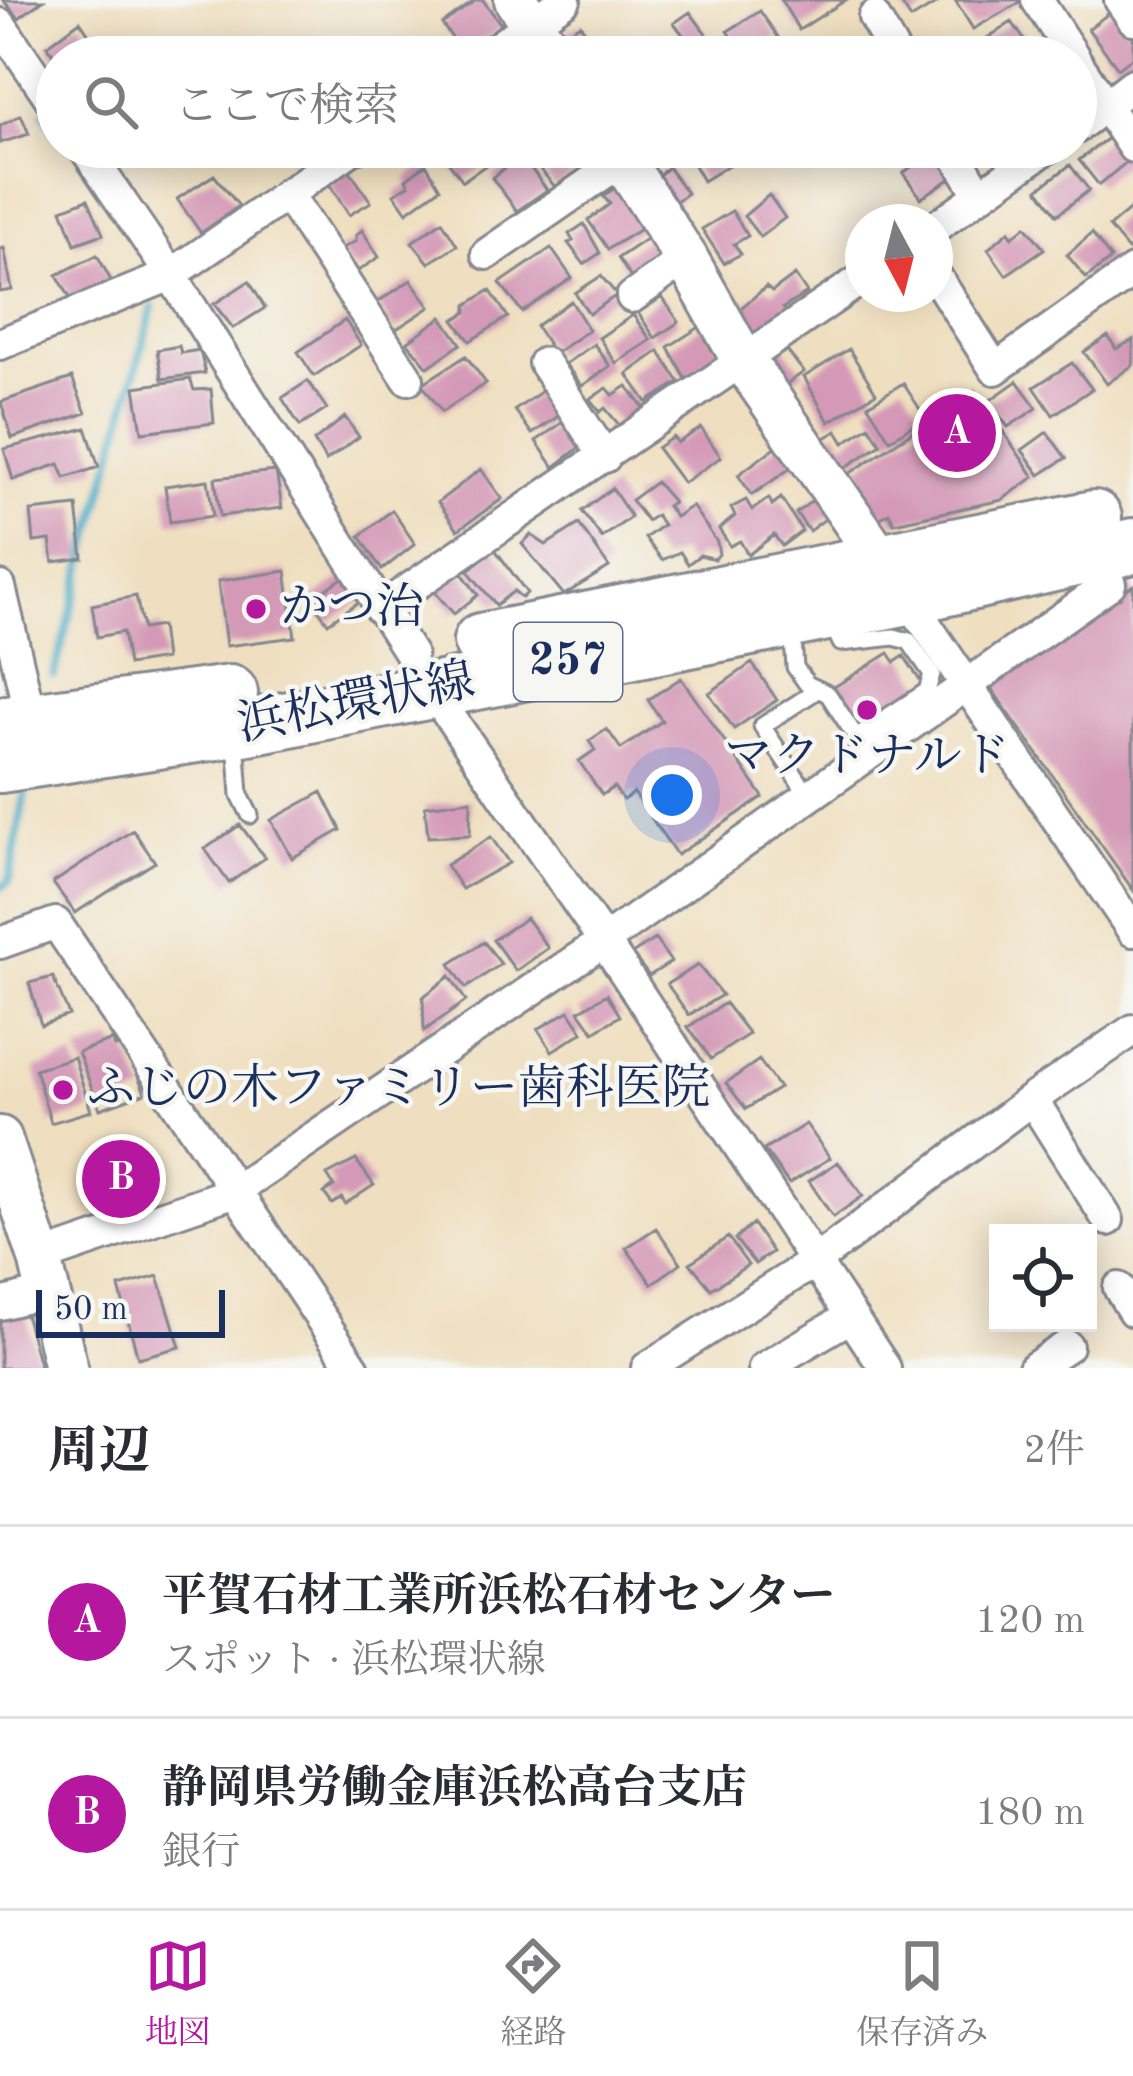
<!DOCTYPE html>
<html lang="ja">
<meta charset="utf-8">
<style>
:root{--surface:#fff;--page:#f2f2f3;--text:#2b2b33;--muted:#7c7c81;--line:#e1e1e2;--accent:#b5179e}
body{margin:0;font-family:"Old Standard TT","Noto Serif JP",serif;background:var(--page);color:var(--text)}
.controls{position:absolute;right:36px;bottom:36px;display:grid;overflow:hidden;border-radius:0px;box-shadow:0 6px 30px #0003}
.controls button{width:108px;height:108px;display:grid;place-items:center;padding:0;border:0;border-bottom:3px solid var(--line);background:var(--surface);color:var(--text);font:60px sans-serif}
.compass{position:absolute;left:845px;top:204px;width:108px;height:108px;border-radius:50%;background:var(--surface);box-shadow:0 6px 30px #0003;rotate:173deg}
.scale{position:absolute;left:36px;bottom:30px;width:189px;box-sizing:border-box;padding-left:12px;border:6px solid #1b2f5e;border-top:0;font-size:33px;line-height:42px;white-space:nowrap;color:#1b2f5e;-webkit-text-stroke:9px #f6f6f2;paint-order:stroke}
.you{position:absolute;left:672px;top:795px;width:42px;height:42px;margin:-30px;border:9px solid #fff;border-radius:50%;background:#1a73e8;box-shadow:0 0 0 18px #1a73e833}
.badge{display:grid;place-items:center;width:78px;height:78px;border-radius:50%;background:var(--accent);color:#fff;font-size:39px;font-weight:700}
.pin{position:absolute;translate:-50% -50%;border:6px solid #fff;box-shadow:0 3px 12px #0006}
.list{margin:0;padding:0;list-style:none}
h2{display:flex;justify-content:space-between;align-items:center;height:156px;margin:0;padding:0 48px;font-size:51px}
h2 small{font-size:39px;font-weight:400;color:var(--muted)}
.list li{display:grid;grid-template-columns:78px 1fr auto;gap:36px;align-items:center;box-sizing:border-box;height:192px;padding:0 48px;border-top:3px solid var(--line)}
.list b{display:block;font-size:45px;white-space:nowrap}
.list p{margin:0;font-size:39px;white-space:nowrap;color:var(--muted)}
.list em{font-size:39px;font-style:normal;color:var(--muted)}
.icon{flex:none;width:66px;height:66px;fill:none;stroke:currentColor;stroke-width:2;stroke-linecap:round;stroke-linejoin:round}
.map{position:relative;flex:none;width:1133px;height:1368px;overflow:hidden}
.search{position:absolute;background:var(--surface);box-shadow:0 6px 30px #0003;left:36px;right:36px;top:36px;height:132px;display:flex;align-items:center;gap:30px;box-sizing:border-box;padding:0 42px;border-radius:66px;color:var(--muted);font-size:45px}
.sheet{height:540px;background:var(--surface)}
nav{display:flex;justify-content:space-around;align-items:center;box-sizing:border-box;height:168px;border-top:3px solid var(--line);background:var(--surface);font-size:33px;color:var(--muted)}
nav a{display:grid;justify-items:center;gap:6px}
nav .on{color:var(--accent)}
.map>svg:first-child{display:block}
.lines{fill:none;stroke-linecap:round;stroke-linejoin:round}
.stream{stroke:#44abc4;stroke-width:8}
.building{fill:#d499b7}
.lane-casing{stroke:#85878f;stroke-width:21}
.street-casing{stroke:#85878f;stroke-width:36}
.secondary-casing{stroke:#85878f;stroke-width:48}
.highway-casing{stroke:#85878f;stroke-width:60}
.lane{stroke:#fff;stroke-width:15}
.street{stroke:#fff;stroke-width:30}
.secondary{stroke:#fff;stroke-width:42}
.highway{stroke:#fff;stroke-width:54}
.poi-dot{fill:#b5179e;stroke:#f6f6f2;stroke-width:4.5}
.labels{text-anchor:middle;dominant-baseline:central;stroke-width:9;stroke-linejoin:round;paint-order:stroke}
.shield{fill:#f6f6f2;stroke:#5d6b8a;stroke-width:3}
.shield-label{font-size:45px;font-weight:bold;fill:#1b2f5e}
.poi-label{font-size:48px;fill:#1b2f5e;stroke:#f6f6f2;text-anchor:start}
.street-label{font-size:48px;fill:#1b2f5e;stroke:#f6f6f2}
</style>
<div class="map">
<svg width="1133" height="1368" viewBox="0 0 1133 1368">
<rect width="100%" height="100%" fill="#f6f6f2"/>
<filter id="ink" filterUnits="userSpaceOnUse"><feTurbulence type="fractalNoise" baseFrequency=".00833" numOctaves="2"/><feDisplacementMap in="SourceGraphic" scale="24" xChannelSelector="R" yChannelSelector="G"/><feConvolveMatrix kernelMatrix="1 2 1 2 8 2 1 2 1" color-interpolation-filters="sRGB"/></filter>
<filter id="wash" filterUnits="userSpaceOnUse"><feTurbulence type="fractalNoise" baseFrequency=".004" numOctaves="4" result="noise"/><feDisplacementMap in="SourceGraphic" scale="48" xChannelSelector="R" yChannelSelector="G"/><feGaussianBlur stdDeviation="2.7" result="paint"/><feColorMatrix in="noise" values="0 0 0 0 0 0 0 0 0 0 0 0 0 0 0 0 0 1.4 0 .05"/><feComposite in="paint" operator="in"/></filter>
<g filter="url(#wash)">
<rect width="100%" height="100%" fill="#efdfc0"/>
<g class="lines">
<!-- stream -->
<path class="stream" d="M 44,113 L 57,132
M 54,675 L 153,307
M 0,888 L 9,882 L 25,794"/>
</g>
<g id="blocks">
<!-- building -->
<path class="building" d="M 3,0 L 43,0 L 19,18 Z
M 476,0 L 483,0 L 503,27 L 463,53 L 442,24 Z
M 781,0 L 846,0 L 799,30 Z
M 899,0 L 942,0 L 911,19 Z
M 955,0 L 1024,0 L 973,29 Z
M 1113,10 L 1133,36 L 1133,57 L 1118,68 L 1088,29 Z
M 760,11 L 778,37 L 745,57 L 728,31 Z
M 690,12 L 713,43 L 697,53 L 674,23 Z
M 80,21 L 104,57 L 55,57 L 47,46 Z
M 1012,22 L 1030,48 L 1016,57 L 986,57 L 978,44 Z
M 580,24 L 604,57 L 569,57 L 555,40 Z
M 21,115 L 29,134 L 0,143 L 0,126 Z
M 1113,134 L 1129,160 L 1099,185 L 1079,160 Z
M 444,147 L 493,147 L 499,156 L 463,181 L 440,151 Z
M 542,147 L 567,147 L 581,169 L 555,187 L 530,157 Z
M 700,147 L 744,147 L 748,153 L 703,181 L 688,155 Z
M 932,152 L 953,177 L 921,198 L 903,173 Z
M 521,155 L 547,190 L 517,211 L 492,178 Z
M 426,164 L 440,188 L 407,212 L 394,194 L 409,185 L 406,179 Z
M 1070,165 L 1089,190 L 1057,215 L 1038,189 Z
M 668,167 L 687,193 L 671,205 L 653,180 Z
M 349,170 L 371,202 L 349,215 L 329,184 Z
M 214,175 L 239,206 L 201,233 L 177,199 Z
M 615,188 L 642,228 L 608,249 L 588,220 L 610,204 L 603,196 Z
M 769,195 L 785,218 L 760,237 L 744,216 Z
M 88,199 L 103,234 L 75,244 L 62,209 Z
M 1133,207 L 1133,246 L 1128,250 L 1109,227 Z
M 732,211 L 748,236 L 734,244 L 741,254 L 724,263 L 702,229 Z
M 442,221 L 457,245 L 429,263 L 412,242 Z
M 584,224 L 600,253 L 584,264 L 568,243 L 573,241 L 569,234 Z
M 1026,226 L 1044,249 L 1006,275 L 988,249 L 1009,231 L 1012,237 Z
M 362,230 L 379,257 L 358,271 L 355,266 L 352,269 L 338,250 L 356,241 L 356,235 Z
M 1092,233 L 1111,259 L 1086,278 L 1067,255 Z
M 649,237 L 665,260 L 633,281 L 618,258 Z
M 4,248 L 12,290 L 0,292 L 0,249 Z
M 551,248 L 572,278 L 522,312 L 500,283 Z
M 97,255 L 113,284 L 73,303 L 57,275 Z
M 795,275 L 807,293 L 783,308 L 788,313 L 752,336 L 736,312 L 766,287 L 772,292 Z
M 601,276 L 617,295 L 589,314 L 575,293 Z
M 411,280 L 430,307 L 395,330 L 376,303 Z
M 249,281 L 265,308 L 233,328 L 214,304 Z
M 490,290 L 508,317 L 470,341 L 454,320 L 467,312 L 467,305 Z
M 662,297 L 679,322 L 655,338 L 638,313 Z
M 571,301 L 589,330 L 554,354 L 536,326 Z
M 633,315 L 651,340 L 616,363 L 599,338 Z
M 442,317 L 461,344 L 428,367 L 407,342 Z
M 345,320 L 361,345 L 314,376 L 298,352 Z
M 703,325 L 724,356 L 686,379 L 668,347 Z
M 1108,336 L 1116,349 L 1133,340 L 1133,365 L 1107,384 L 1084,352 Z
M 779,341 L 804,372 L 785,385 L 762,353 Z
M 594,344 L 610,366 L 582,386 L 565,364 Z
M 179,346 L 181,353 L 200,350 L 205,373 L 162,379 L 157,350 Z
M 849,349 L 876,393 L 829,422 L 804,377 Z
M 659,351 L 679,382 L 647,402 L 627,374 Z
M 466,356 L 486,383 L 442,412 L 422,384 Z
M 1072,363 L 1092,389 L 1053,415 L 1034,387 Z
M 72,378 L 86,413 L 12,438 L 1,402 Z
M 190,379 L 194,390 L 211,389 L 214,423 L 142,432 L 135,387 Z
M 308,381 L 327,409 L 300,426 L 282,398 Z
M 1017,381 L 1037,408 L 1008,427 L 989,401 Z
M 903,383 L 925,417 L 890,440 L 868,405 Z
M 627,386 L 645,409 L 620,426 L 605,408 L 600,412 L 590,399 L 607,388 L 613,395 Z
M 548,387 L 566,411 L 532,434 L 515,410 Z
M 975,390 L 1034,477 L 1002,500 L 894,523 L 889,513 L 874,522 L 846,476 Z
M 345,417 L 359,437 L 326,461 L 314,441 Z
M 566,420 L 583,445 L 554,467 L 536,441 Z
M 869,426 L 881,444 L 843,469 L 823,439 L 837,431 L 844,443 Z
M 86,428 L 99,467 L 65,478 L 59,464 L 13,480 L 4,449 Z
M 701,428 L 721,457 L 683,483 L 657,448 L 673,437 L 677,443 Z
M 1047,432 L 1066,458 L 1040,475 L 1022,450 Z
M 782,442 L 798,463 L 752,495 L 738,475 Z
M 481,469 L 502,499 L 458,530 L 438,502 Z
M 276,471 L 282,508 L 220,516 L 215,478 Z
M 208,480 L 213,516 L 170,522 L 165,486 Z
M 656,482 L 673,502 L 667,506 L 675,517 L 692,506 L 717,542 L 719,554 L 715,559 L 700,555 L 688,564 L 680,552 L 662,560 L 645,538 L 663,525 L 656,515 L 647,521 L 631,500 Z
M 612,488 L 631,517 L 602,538 L 582,511 Z
M 825,491 L 839,509 L 809,531 L 796,513 Z
M 769,498 L 772,505 L 781,498 L 802,531 L 782,546 L 774,535 L 748,555 L 740,541 L 730,546 L 719,529 L 735,516 L 731,508 L 746,500 L 752,510 Z
M 77,506 L 83,558 L 53,562 L 50,540 L 34,542 L 31,511 Z
M 392,510 L 415,544 L 382,570 L 360,536 Z
M 579,524 L 609,567 L 564,595 L 522,544 L 531,535 L 546,545 Z
M 494,548 L 527,593 L 522,598 L 514,591 L 496,605 L 468,571 Z
M 459,569 L 478,595 L 454,614 L 433,590 Z
M 286,571 L 295,637 L 226,646 L 218,581 Z
M 345,576 L 363,599 L 328,623 L 311,600 Z
M 1133,585 L 1133,890 L 989,685 Z
M 136,596 L 143,629 L 161,626 L 165,659 L 128,665 L 123,632 L 97,637 L 92,605 Z
M 889,653 L 895,662 L 904,656 L 925,688 L 857,731 L 831,689 Z
M 752,663 L 777,700 L 734,729 L 709,693 Z
M 681,678 L 763,797 L 677,855 L 634,793 L 623,800 L 614,787 L 602,795 L 579,761 L 595,750 L 589,741 L 607,729 L 621,749 L 662,721 L 648,700 Z
M 322,792 L 341,830 L 292,858 L 271,820 Z
M 471,800 L 470,835 L 428,837 L 425,806 Z
M 240,825 L 265,858 L 229,883 L 205,849 Z
M 133,830 L 155,862 L 75,913 L 53,883 Z
M 491,837 L 509,863 L 462,889 L 446,865 Z
M 526,918 L 548,948 L 516,971 L 493,940 Z
M 655,939 L 671,962 L 649,976 L 632,954 Z
M 484,942 L 501,964 L 466,988 L 450,964 Z
M 698,965 L 722,995 L 689,1015 L 667,984 Z
M 450,976 L 466,1001 L 424,1031 L 423,997 Z
M 53,977 L 69,1015 L 41,1025 L 29,983 Z
M 607,994 L 620,1016 L 594,1032 L 579,1011 Z
M 725,1003 L 749,1034 L 711,1059 L 688,1027 Z
M 569,1011 L 583,1032 L 552,1051 L 538,1029 Z
M 113,1040 L 115,1047 L 125,1045 L 145,1093 L 100,1109 L 78,1052 Z
M 74,1057 L 91,1111 L 51,1123 L 35,1069 Z
M 759,1060 L 779,1088 L 746,1109 L 726,1083 Z
M 806,1124 L 830,1158 L 789,1184 L 764,1150 Z
M 356,1160 L 374,1185 L 345,1204 L 342,1198 L 332,1204 L 324,1193 L 334,1186 L 327,1175 Z
M 838,1162 L 863,1196 L 833,1217 L 809,1181 Z
M 753,1224 L 772,1252 L 755,1264 L 735,1239 Z
M 656,1228 L 681,1263 L 652,1284 L 626,1248 Z
M 728,1237 L 748,1265 L 711,1289 L 690,1263 Z
M 158,1276 L 180,1347 L 138,1358 L 119,1287 Z
M 25,1313 L 40,1368 L 0,1368 L 0,1319 Z"/>
</g>
</g>
<g filter="url(#ink)">
<use href="#blocks" fill-opacity="0" stroke="#85878f" stroke-width="3"/>
<g class="lines">
<defs>
<path id="lane" d="M 792,627 L 795,667 L 807,684 L 828,694 L 856,737 L 927,691 L 932,674 L 909,641 L 894,637 L 841,643 L 830,620
M 237,753 L 240,795 L 250,815
M 808,795 L 762,726 L 813,693"/>
<path id="street" d="M 1037,0 L 1074,57
M 1120,0 L 1133,19
M 874,17 L 897,57
M 0,24 L 57,108
M 484,57 L 565,0
M 1076,61 L 1133,147
M 1076,128 L 1133,84
M 84,147 L 171,275 L 411,655
M 951,147 L 979,194
M 287,194 L 408,379
M 935,227 L 1048,147
M 487,254 L 623,160
M 935,275 L 995,369 L 1133,271
M 632,297 L 686,258
M 0,344 L 171,275 L 355,147
M 544,363 L 605,457
M 0,587 L 31,719
M 901,588 L 1133,931
M 380,609 L 863,278
M 430,688 L 604,941 L 885,1368
M 0,943 L 56,923 L 354,1368
M 1032,1099 L 1108,1220
M 40,1258 L 233,1192 L 604,941 L 1110,584
M 1119,1288 L 1133,1311
M 0,1304 L 47,1292
M 647,1368 L 814,1262 L 1032,1099 L 1133,1030
M 764,1368 L 850,1317
M 1034,1368 L 1067,1346"/>
<path id="secondary" d="M 516,0 L 554,57
M 614,147 L 686,258 L 743,360 L 881,560
M 0,1138 L 40,1258 L 66,1368"/>
<path id="highway" d="M 481,641 L 1094,518
M 0,724 L 230,693
M 0,765 L 249,727 L 908,597 L 1133,546"/>
</defs>
<!-- lane casing -->
<use href="#lane" class="lane-casing"/>
<!-- street casing -->
<use href="#street" class="street-casing"/>
<!-- secondary casing -->
<use href="#secondary" class="secondary-casing"/>
<!-- highway casing -->
<use href="#highway" class="highway-casing"/>
<!-- lane -->
<use href="#lane" class="lane"/>
<!-- street -->
<use href="#street" class="street"/>
<!-- secondary -->
<use href="#secondary" class="secondary"/>
<!-- highway -->
<use href="#highway" class="highway"/>
</g>
</g>
<!-- markers -->
<g class="poi-dot">
<circle cx="256" cy="609" r="12"/>
<circle cx="867" cy="710" r="12"/>
<circle cx="63" cy="1090" r="12"/>
</g>
<g class="labels">
<!-- shield labels -->
<rect class="shield" x="514" y="623" width="108" height="78" rx="9"/>
<g class="shield-label">
<text x="568" y="662">257</text>
</g>
<!-- poi labels -->
<g class="poi-label">
<text x="280" y="609">かつ治</text>
<text x="867" y="758" text-anchor="middle">マクドナルド</text>
<text x="87" y="1090">ふじの木ファミリー歯科医院</text>
</g>
<!-- street labels -->
<g class="street-label">
<text transform="translate(356 704) rotate(-11)">浜松環状線</text>
</g>
</g>
</svg>
<div class="controls">
<button><svg class="icon" aria-label="locate" viewBox="0 0 24 24"><circle cx="12" cy="12" r="6"/><path d="M12 2v4M12 18v4M2 12h4M18 12h4"/></svg></button>
</div>
<svg class="compass" viewBox="-18 -18 36 36"><path d="M0-13l5 13h-10z" fill="#e53935"/><path d="M0 13l5-13h-10z" fill="#7c7c81"/></svg>
<div class="scale">50 m</div>
<div class="you"></div>
<div class="pin badge" style="left:957px;top:433px">A</div>
<div class="pin badge" style="left:121px;top:1179px">B</div>
<div class="search"><svg class="icon" aria-label="search" viewBox="0 0 24 24"><circle cx="10" cy="10" r="6"/><path d="M15 15l6 6"/></svg>ここで検索</div>
</div>
<section class="sheet">
<h2>周辺<small>2件</small></h2>
<ul class="list">
<li><span class="badge">A</span><div><b>平賀石材工業所浜松石材センター</b><p>スポット · 浜松環状線</p></div><em>120 m</em></li>
<li><span class="badge">B</span><div><b>静岡県労働金庫浜松高台支店</b><p>銀行</p></div><em>180 m</em></li>
</ul>
</section>
<nav>
<a class="on"><svg class="icon" aria-label="map" viewBox="0 0 24 24"><path d="M3 6l6-2 6 2 6-2v14l-6 2-6-2-6 2zM9 4v14M15 6v14"/></svg>地図</a>
<a><svg class="icon" aria-label="directions" viewBox="0 0 24 24"><path d="M12 3l9 9-9 9-9-9zM9 14v-3h6M13 9l2 2-2 2"/></svg>経路</a>
<a><svg class="icon" aria-label="saved" viewBox="0 0 24 24"><path d="M7 4h10v16l-5-4-5 4z"/></svg>保存済み</a>
</nav>
